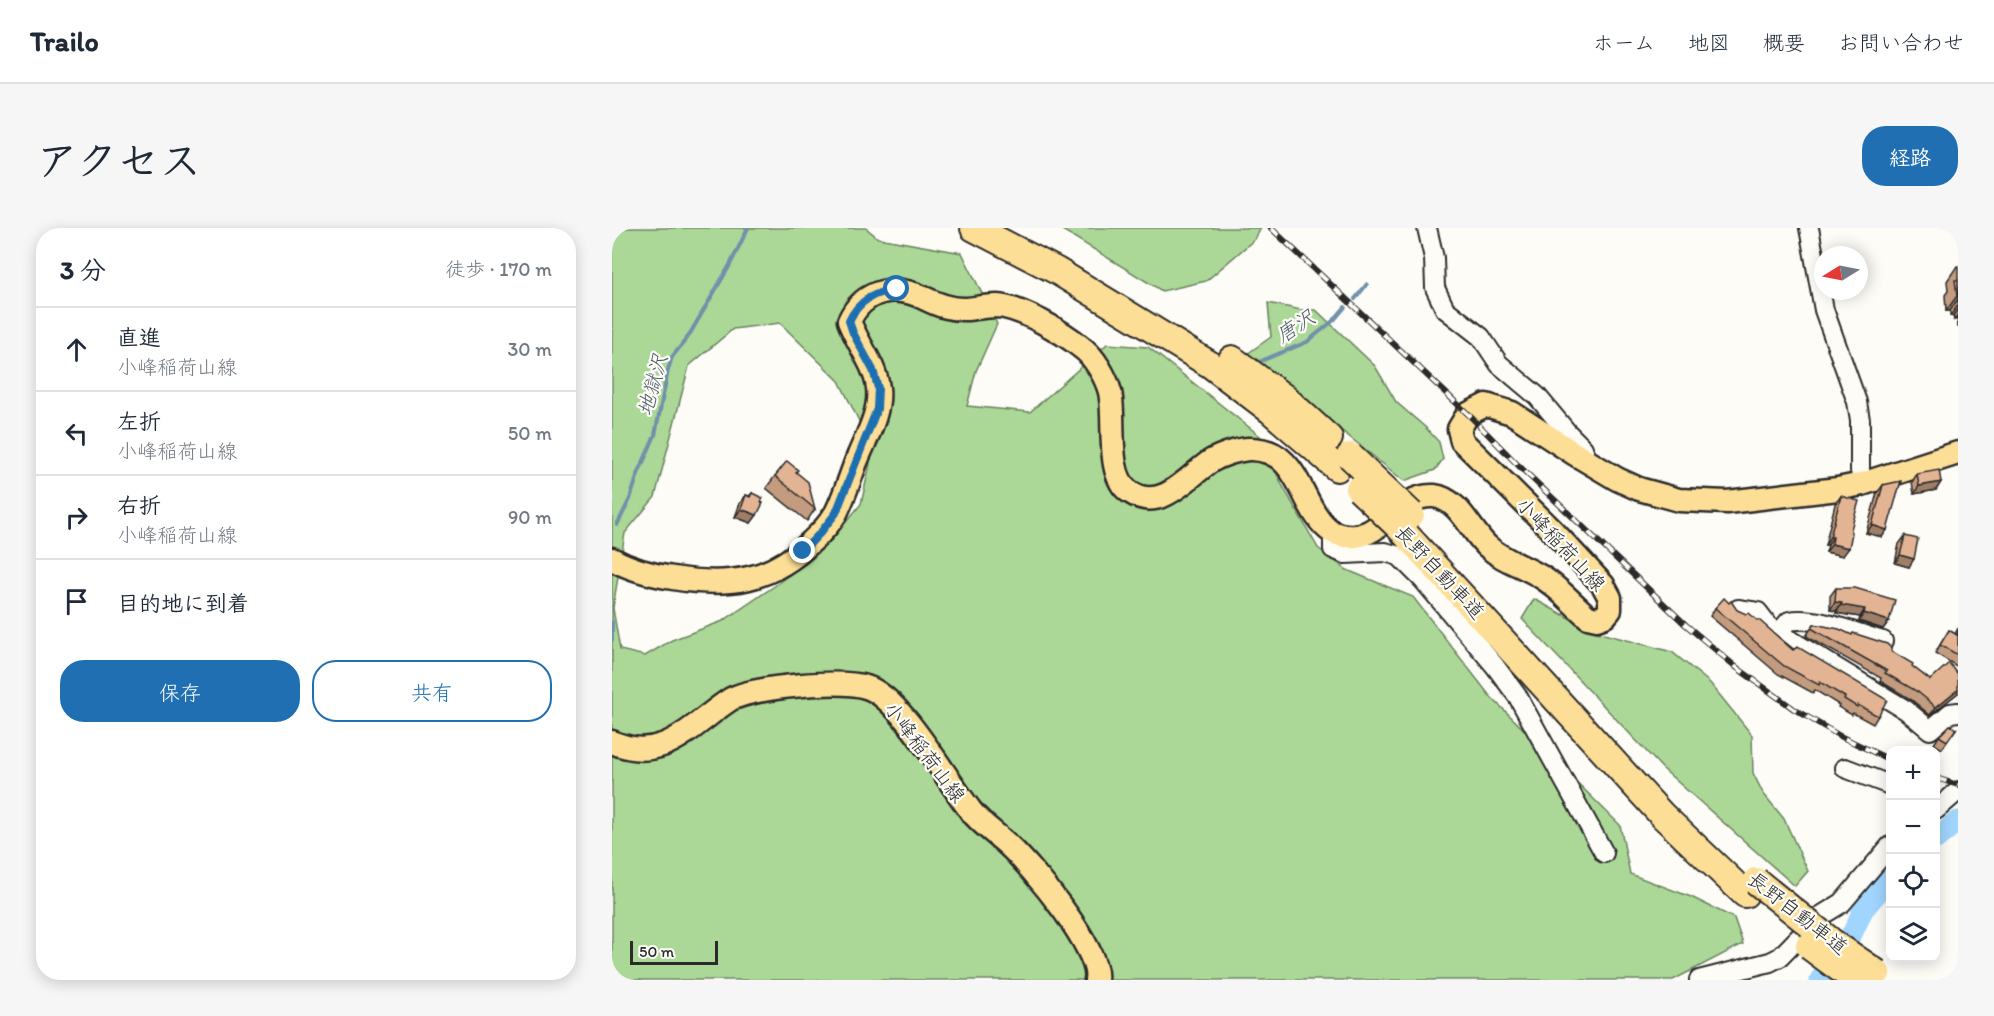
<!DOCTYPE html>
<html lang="ja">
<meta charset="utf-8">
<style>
:root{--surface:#fff;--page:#f6f6f7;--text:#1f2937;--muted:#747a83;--line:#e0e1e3;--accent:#1f6fb2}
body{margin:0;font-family:Itim,"Klee One",sans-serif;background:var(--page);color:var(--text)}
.controls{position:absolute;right:18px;bottom:18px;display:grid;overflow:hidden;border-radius:12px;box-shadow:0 3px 15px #0003}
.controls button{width:54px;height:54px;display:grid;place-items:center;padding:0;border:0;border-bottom:2px solid var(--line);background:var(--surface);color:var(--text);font:30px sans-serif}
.compass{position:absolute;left:1202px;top:18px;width:54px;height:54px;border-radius:50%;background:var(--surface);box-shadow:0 3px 15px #0003;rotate:260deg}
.scale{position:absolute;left:18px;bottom:15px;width:88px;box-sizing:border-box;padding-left:6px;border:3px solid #2b2b2b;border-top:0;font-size:16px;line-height:21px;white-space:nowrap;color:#2b2b2b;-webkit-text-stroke:4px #fdfcf7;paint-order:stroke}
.stop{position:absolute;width:18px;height:18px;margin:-14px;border:4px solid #1f6fb2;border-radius:50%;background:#fff}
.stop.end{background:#1f6fb2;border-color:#fff;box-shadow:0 2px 6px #0008}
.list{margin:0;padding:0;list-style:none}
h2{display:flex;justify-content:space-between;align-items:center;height:78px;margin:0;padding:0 24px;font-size:26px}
h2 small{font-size:20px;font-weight:400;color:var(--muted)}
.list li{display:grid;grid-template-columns:39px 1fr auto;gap:18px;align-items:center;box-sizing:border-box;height:84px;padding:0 24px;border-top:2px solid var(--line)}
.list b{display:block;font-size:22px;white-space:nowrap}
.list p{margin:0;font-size:20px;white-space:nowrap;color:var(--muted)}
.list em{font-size:20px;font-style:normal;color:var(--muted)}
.actions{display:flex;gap:12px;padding:18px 24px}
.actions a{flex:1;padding:14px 0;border:2px solid var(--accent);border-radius:24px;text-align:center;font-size:21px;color:var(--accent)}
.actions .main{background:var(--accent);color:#fff}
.icon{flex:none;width:33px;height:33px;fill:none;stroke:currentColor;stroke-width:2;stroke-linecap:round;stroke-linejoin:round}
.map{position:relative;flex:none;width:1346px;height:752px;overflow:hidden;border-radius:24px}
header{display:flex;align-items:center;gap:36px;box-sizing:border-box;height:84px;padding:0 30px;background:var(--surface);border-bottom:2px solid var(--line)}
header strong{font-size:28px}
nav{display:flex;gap:33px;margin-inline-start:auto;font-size:21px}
.intro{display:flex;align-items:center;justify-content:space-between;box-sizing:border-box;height:144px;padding:0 36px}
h1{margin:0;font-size:42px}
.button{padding:15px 27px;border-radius:24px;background:var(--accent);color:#fff;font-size:21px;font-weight:700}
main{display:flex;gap:36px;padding:0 36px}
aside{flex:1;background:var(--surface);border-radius:24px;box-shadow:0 3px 15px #0003}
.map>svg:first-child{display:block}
.green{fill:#abd897;stroke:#6b8261;stroke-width:1.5;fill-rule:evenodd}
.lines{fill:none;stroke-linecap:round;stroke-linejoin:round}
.stream{stroke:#7191aa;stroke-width:4}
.river{stroke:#a0d5fe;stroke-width:21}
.minor-casing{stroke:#2b2b2b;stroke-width:22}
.major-casing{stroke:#2b2b2b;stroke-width:27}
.highway-casing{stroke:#2b2b2b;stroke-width:30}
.minor{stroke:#fdfcf7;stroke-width:18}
.major{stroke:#fdde96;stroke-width:22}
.highway{stroke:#fdde96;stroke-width:26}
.rail-casing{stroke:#2b2b2b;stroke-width:6}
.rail{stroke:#fdfcf7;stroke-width:4;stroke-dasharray:11;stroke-linecap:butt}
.highway-bridge-casing{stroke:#2b2b2b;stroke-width:30;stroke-linecap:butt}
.highway-bridge{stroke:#fdde96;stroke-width:26}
.wall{fill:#c39b7f;stroke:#2b2b2b;stroke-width:1.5}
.shaded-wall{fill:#9f7e68;stroke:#2b2b2b;stroke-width:1.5}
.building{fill:#e3b494;stroke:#2b2b2b;stroke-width:1.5}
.route{stroke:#1f6fb2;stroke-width:8}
.labels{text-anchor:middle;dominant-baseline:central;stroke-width:4.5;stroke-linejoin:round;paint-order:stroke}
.street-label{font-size:20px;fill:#2b2b2b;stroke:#fdfcf7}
.water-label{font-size:21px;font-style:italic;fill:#4e5e6a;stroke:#fdfcf7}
</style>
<header>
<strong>Trailo</strong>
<nav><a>ホーム</a><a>地図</a><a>概要</a><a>お問い合わせ</a></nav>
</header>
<div class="intro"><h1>アクセス</h1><a class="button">経路</a></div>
<main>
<aside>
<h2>3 分<small>徒歩 · 170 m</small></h2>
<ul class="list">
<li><svg class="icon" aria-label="ahead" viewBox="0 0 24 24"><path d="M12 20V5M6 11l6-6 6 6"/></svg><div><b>直進</b><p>小峰稲荷山線</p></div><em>30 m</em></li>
<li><svg class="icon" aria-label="left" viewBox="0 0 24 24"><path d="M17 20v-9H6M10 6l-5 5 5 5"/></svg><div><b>左折</b><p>小峰稲荷山線</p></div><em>50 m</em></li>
<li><svg class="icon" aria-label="right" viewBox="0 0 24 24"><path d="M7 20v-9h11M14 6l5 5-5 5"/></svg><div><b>右折</b><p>小峰稲荷山線</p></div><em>90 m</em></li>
<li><svg class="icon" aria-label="arrive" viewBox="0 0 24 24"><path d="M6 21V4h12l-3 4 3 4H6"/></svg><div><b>目的地に到着</b></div></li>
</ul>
<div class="actions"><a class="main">保存</a><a>共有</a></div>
</aside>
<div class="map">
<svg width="1346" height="752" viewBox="0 0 1346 752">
<rect width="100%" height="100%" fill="#fdfcf7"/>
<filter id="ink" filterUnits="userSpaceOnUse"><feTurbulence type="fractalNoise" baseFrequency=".0167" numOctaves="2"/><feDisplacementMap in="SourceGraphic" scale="12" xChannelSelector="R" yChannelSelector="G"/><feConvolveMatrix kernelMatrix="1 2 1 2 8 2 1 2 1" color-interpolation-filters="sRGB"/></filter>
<g filter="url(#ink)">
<!-- green -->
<path class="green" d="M 0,0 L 254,0 L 266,10 L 350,25 L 385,96 L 364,143 L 355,178 L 418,184 L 495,116 L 536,119 L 648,208 L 669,255 L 706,320 L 735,342 L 801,369 L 878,468 L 1008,597 L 1018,646 L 1079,669 L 1122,690 L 1131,716 L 1061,752 L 0,752 ZM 168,95 L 227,153 L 248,195 L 258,236 L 249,276 L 216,316 L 164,357 L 111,393 L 60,412 L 33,428 L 8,422 L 1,380 L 13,305 L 43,269 L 77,138 L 121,101 Z
M 447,0 L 649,0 L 643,11 L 594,53 L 550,63 Z
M 656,75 L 689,82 L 704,82 L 763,138 L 784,174 L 813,199 L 827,214 L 831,231 L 823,242 L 792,253 L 635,126 L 659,109 Z
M 922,371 L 981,403 L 1060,424 L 1098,455 L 1140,507 L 1141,545 L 1151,565 L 1172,591 L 1196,643 L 1183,658 L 1050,540 L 910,391 Z"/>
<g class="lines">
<!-- stream -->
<path class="stream" d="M 743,71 L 755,56
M 646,137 L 649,133 L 695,114 L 722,92 L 733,79
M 5,297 L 18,271 L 26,246 L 43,207 L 56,142 L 60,129 L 76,109 L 118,37 L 136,0
M 0,394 L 0,412"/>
<!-- river -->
<path class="river" d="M 1324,611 L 1346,593
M 1208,752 L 1241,704 L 1251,682 L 1278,650"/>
<defs>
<path id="minor" d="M 815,0 L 822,30 L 823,60 L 833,81 L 869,109 L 887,136 L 925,168 L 955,204 L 971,220 L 975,231
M 1197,0 L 1212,82 L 1245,174 L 1248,192 L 1248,242 L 1250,256
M 721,305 L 721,321 L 733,326 L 773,324 L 787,328 L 811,352 L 883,438 L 906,469 L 992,625
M 1126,381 L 1146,384 L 1156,397 L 1167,405 L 1177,393 C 1205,388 1244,405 1271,413
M 1167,405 L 1294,482 L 1318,502 L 1338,485 L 1346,484
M 1233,540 L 1278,557
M 1324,582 L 1346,563
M 1087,752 L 1158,734 L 1168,729 L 1207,689 L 1230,675 L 1278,618"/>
<path id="major" d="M 0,331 C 18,341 41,347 61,350 C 116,359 159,354 200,313 C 209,305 218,295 224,285 C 232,269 238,250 244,234 C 253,211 269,185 266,160 C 263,136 245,115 237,93 C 252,61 283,56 312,70 C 326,77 339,82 355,81 C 365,80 375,78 385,78 C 408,79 451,104 469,119 C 482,128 494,149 498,164 C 504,191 493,248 518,264 C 549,285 575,249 599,233 C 609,227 625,222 636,221 C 690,219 687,282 720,304 C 722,305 728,307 729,307 C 769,317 785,265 822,268 C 847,271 858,302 875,318 C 891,333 913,338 931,350 C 947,360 961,376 976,389 L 985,391 L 993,388 L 998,382 L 998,370 L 991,357 L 939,301 L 850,213 L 847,201 L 856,186 L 874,177 L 900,185 L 963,226 L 1005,251 L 1027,261 L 1067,272 L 1115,274 L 1226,261 L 1250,256 L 1346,225
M 0,514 C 52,537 80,496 119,471 C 143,459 228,451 254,459 C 289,469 335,553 359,583 C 369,596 384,606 396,617 C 419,638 490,722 484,752"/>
<path id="highway" d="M 362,0 L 445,43 L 599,137 L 658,182 L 725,240
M 620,131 L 673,170 L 717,210
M 786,298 L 1050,587 L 1133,666"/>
</defs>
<!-- minor casing -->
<use href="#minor" class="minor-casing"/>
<!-- major casing -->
<use href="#major" class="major-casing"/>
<!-- highway casing -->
<use href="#highway" class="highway-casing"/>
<!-- minor -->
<use href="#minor" class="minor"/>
<!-- major -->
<use href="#major" class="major"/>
<!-- highway -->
<use href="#highway" class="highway"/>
<defs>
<path id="rail" d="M 659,0 L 856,186 L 906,237 L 1074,397 L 1124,439 L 1182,481 L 1228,508 L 1278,532
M 1324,550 L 1346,557"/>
</defs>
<!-- rail casing -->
<use href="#rail" class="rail-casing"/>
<!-- rail -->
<use href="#rail" class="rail"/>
<defs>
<path id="highway-bridge" d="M 738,228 L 799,286
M 747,261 L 786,298
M 1144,653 L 1221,715 L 1265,745
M 1197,718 L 1243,752"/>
</defs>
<!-- highway-bridge casing -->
<use href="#highway-bridge" class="highway-bridge-casing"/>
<!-- highway-bridge -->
<use href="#highway-bridge" class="highway-bridge"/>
</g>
<!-- wall -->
<path class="wall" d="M 1345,38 L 1346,38 L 1346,100 L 1345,91 L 1342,92 L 1341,88 L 1338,88 L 1338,83 L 1334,83 L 1333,67 L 1336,63 L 1335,53 Z
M 184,244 L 203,281 L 195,293 L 154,260 L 163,248 Z
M 1305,246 L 1329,254 L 1324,262 L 1302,266 L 1300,254 Z
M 1271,257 L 1275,302 L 1270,309 L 1254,305 L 1265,265 Z
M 140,265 L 139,295 L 123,289 L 128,275 L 134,267 L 137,268 Z
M 1229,268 L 1231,328 L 1214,324 L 1216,317 L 1213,317 L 1223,276 Z
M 1293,308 L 1297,339 L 1283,335 L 1287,316 Z
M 1224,360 L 1277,393 L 1271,401 L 1247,393 L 1248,389 L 1224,385 L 1224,383 L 1218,382 L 1218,368 Z
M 1103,380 L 1125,382 L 1146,393 L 1266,488 L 1261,496 L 1241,485 L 1240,487 L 1226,479 L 1227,477 L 1203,462 L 1201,465 L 1166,446 L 1098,388 Z
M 1202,396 L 1240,407 L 1279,423 L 1318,452 L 1346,465 L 1318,487 L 1300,472 L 1268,453 L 1269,450 L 1194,408 Z
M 1346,400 L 1346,439 L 1323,425 L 1337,402 L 1343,406 Z
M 1344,501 L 1330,521 L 1322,516 L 1327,508 Z"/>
<!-- shaded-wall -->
<path class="shaded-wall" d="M 1345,68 L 1346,68 L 1346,71 L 1338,83 L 1334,83 Z
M 1346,77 L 1346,81 L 1341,88 L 1338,88 Z
M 1346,86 L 1345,91 L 1342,92 Z
M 1329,254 L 1324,262 L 1302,266 L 1307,258 Z
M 129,281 L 145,287 L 139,295 L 123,289 Z
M 1260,297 L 1275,302 L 1270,309 L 1254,305 Z
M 1218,309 L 1221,309 L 1216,317 L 1213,317 Z
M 1220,316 L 1237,320 L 1231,328 L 1214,324 Z
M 1288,327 L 1302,331 L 1297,339 L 1283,335 Z
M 1223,374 L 1230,375 L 1224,383 L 1218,382 Z
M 1229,377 L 1253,381 L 1248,389 L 1224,385 Z
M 1252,385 L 1277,393 L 1271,401 L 1247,393 Z
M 1346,461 L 1346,465 L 1318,487 L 1324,479 Z"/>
<!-- building -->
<path class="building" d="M 1343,52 L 1346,52 L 1346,68 L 1345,68 Z
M 175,233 L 186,242 L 184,244 L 196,254 L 203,281 L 163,248 Z
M 1327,242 L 1329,254 L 1307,258 L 1305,246 Z
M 1289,253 L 1275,302 L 1260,297 L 1271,257 Z
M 140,265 L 151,270 L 149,274 L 151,275 L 145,287 L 129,281 L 134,267 L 138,269 Z
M 1229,268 L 1247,273 L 1239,301 L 1239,305 L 1240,305 L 1237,320 L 1220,316 L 1221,309 L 1218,309 Z
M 1293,308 L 1306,311 L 1302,331 L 1288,327 Z
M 1224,360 L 1243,360 L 1283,372 L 1277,393 L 1252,385 L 1253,381 L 1229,377 L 1230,375 L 1223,374 Z
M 1112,370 L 1117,375 L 1119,373 L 1125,382 L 1134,386 L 1137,385 L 1146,393 L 1147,392 L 1181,422 L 1186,419 L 1275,472 L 1266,488 L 1246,477 L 1245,479 L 1232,471 L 1233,469 L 1208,454 L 1207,457 L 1172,438 L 1103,380 Z
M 1202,396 L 1227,401 L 1240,407 L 1241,405 L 1275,416 L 1280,421 L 1279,423 L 1301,436 L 1300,438 L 1318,452 L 1337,435 L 1346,446 L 1346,461 L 1324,479 L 1306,464 L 1273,445 L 1275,443 L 1199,400 Z
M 1337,402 L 1345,407 L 1346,404 L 1346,427 L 1328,417 Z
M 1338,497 L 1344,501 L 1335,513 L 1327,508 Z"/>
</g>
<g class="lines" filter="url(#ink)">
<!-- route -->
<path class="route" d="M 191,323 L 209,304 L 224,285 L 265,181 L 266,160 L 261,142 L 241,105 L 237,93 C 247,72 263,64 285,61"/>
</g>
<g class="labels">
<!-- street labels -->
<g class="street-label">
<text transform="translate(949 316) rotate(47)">小峰稲荷山線</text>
<text transform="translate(828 344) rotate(47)">長野自動車道</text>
<text transform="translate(313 524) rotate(53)">小峰稲荷山線</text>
<text transform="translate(1186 685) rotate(38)">長野自動車道</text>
</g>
<!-- water labels -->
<g class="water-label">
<text transform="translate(683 98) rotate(-33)">唐沢</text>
<text transform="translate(40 157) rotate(-75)">地獄沢</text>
</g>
</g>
</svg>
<div class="controls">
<button>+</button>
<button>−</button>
<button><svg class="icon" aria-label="locate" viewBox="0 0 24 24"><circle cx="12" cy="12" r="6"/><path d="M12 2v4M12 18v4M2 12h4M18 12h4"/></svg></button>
<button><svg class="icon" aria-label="layers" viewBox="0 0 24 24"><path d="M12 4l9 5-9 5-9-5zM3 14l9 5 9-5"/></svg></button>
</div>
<svg class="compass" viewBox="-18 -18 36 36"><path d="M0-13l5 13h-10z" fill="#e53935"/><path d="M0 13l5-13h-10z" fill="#747a83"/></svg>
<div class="scale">50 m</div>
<div class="stop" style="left:285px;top:61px"></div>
<div class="stop end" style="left:191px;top:323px"></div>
</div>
</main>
